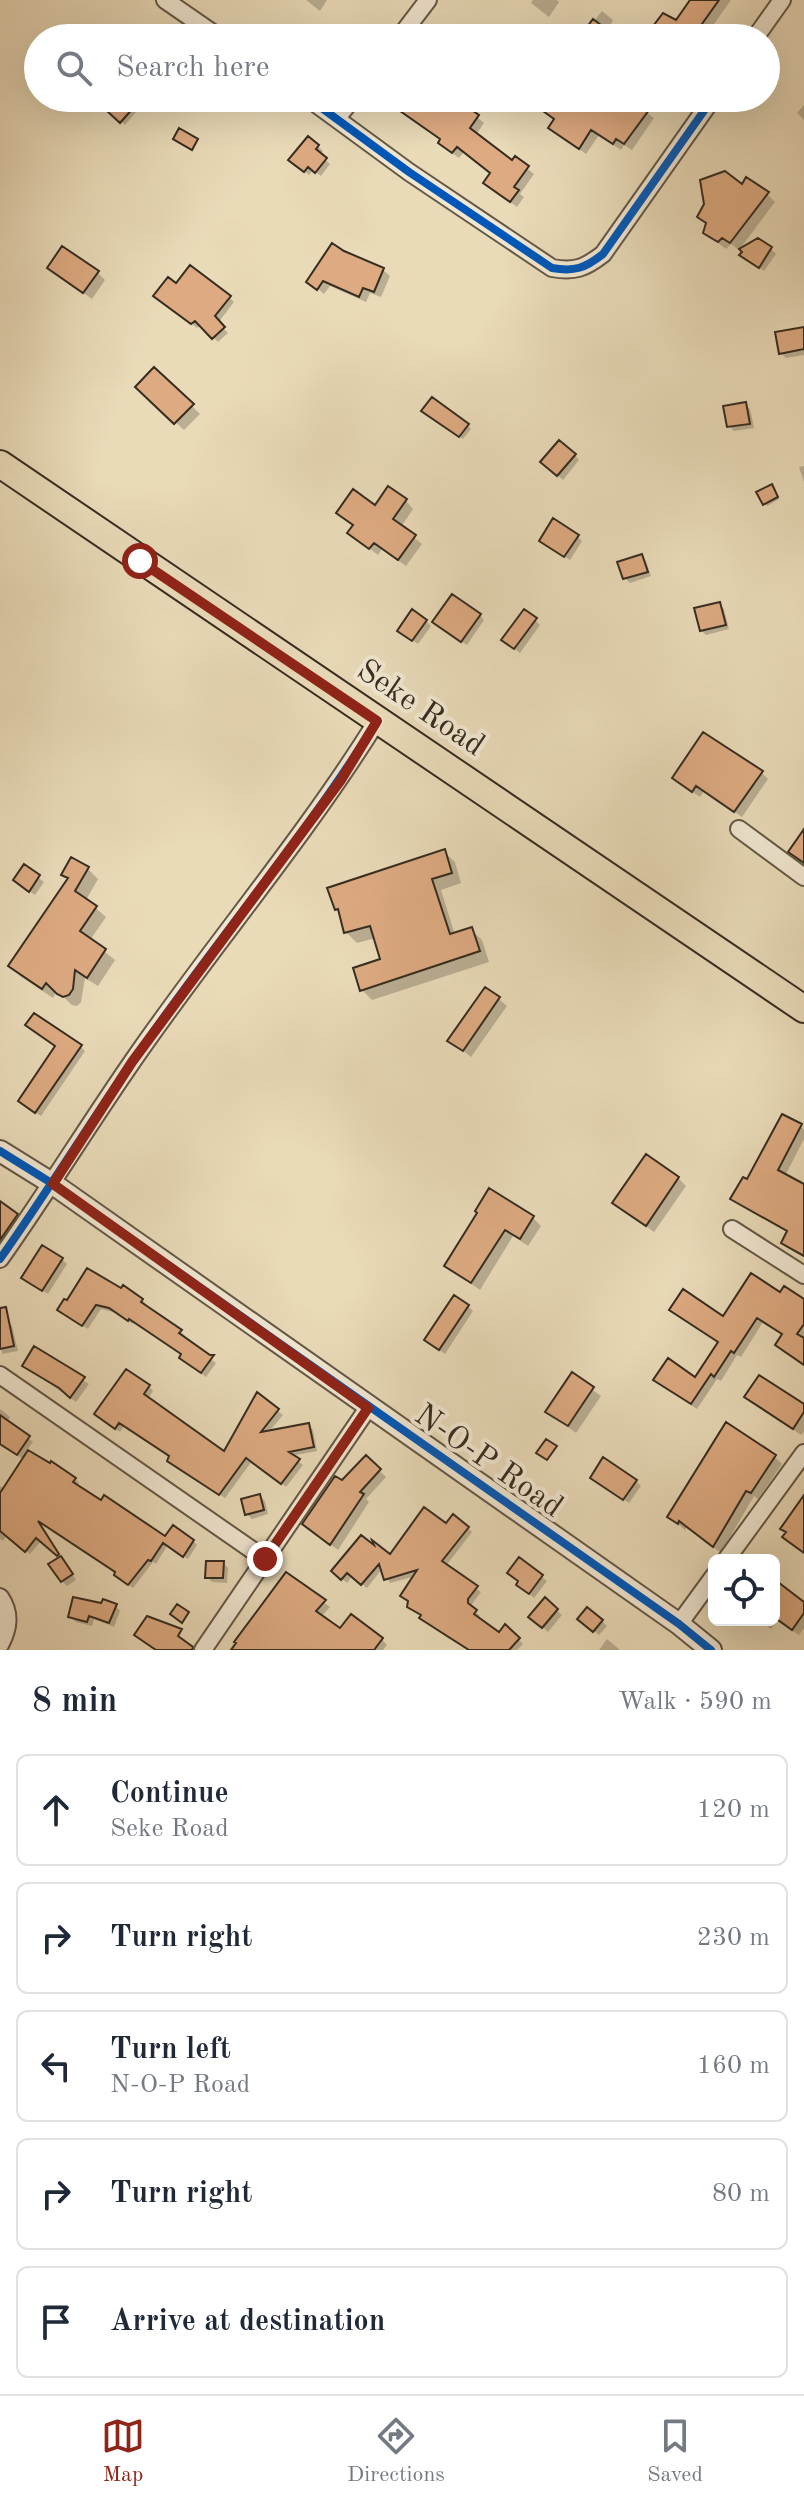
<!DOCTYPE html>
<meta charset="utf-8">
<style>
:root{--surface:#fff;--page:#f6f6f7;--text:#1f2937;--muted:#747a83;--line:#e0e1e3;--accent:#8f2418}
body{margin:0;font-family:"Old Standard TT",serif;background:var(--page);color:var(--text)}
.controls{position:absolute;right:24px;bottom:24px;display:grid;overflow:hidden;border-radius:12px;box-shadow:0 8px 32px #0002}
.controls button{width:72px;height:72px;display:grid;place-items:center;padding:0;border:0;border-bottom:2px solid var(--line);background:var(--surface);color:var(--text);font:40px sans-serif}
.stop{position:absolute;width:24px;height:24px;margin:-18px;border:6px solid #8f2418;border-radius:50%;background:#fff}
.stop.end{background:#8f2418;border-color:#fff;box-shadow:0 2px 8px #0008}
.list{margin:0;padding:0;list-style:none}
h2{display:flex;justify-content:space-between;align-items:center;height:104px;margin:0;padding:0 32px;font-size:34px}
h2 small{font-size:26px;font-weight:400;color:var(--muted)}
.list li{display:grid;grid-template-columns:52px 1fr auto;gap:24px;align-items:center;box-sizing:border-box;height:112px;margin:0 16px 16px;padding:0 16px;border:2px solid var(--line);border-radius:12px}
.list b{display:block;font-size:30px;white-space:nowrap}
.list p{margin:0;font-size:26px;white-space:nowrap;color:var(--muted)}
.list em{font-size:26px;font-style:normal;color:var(--muted)}
.icon{flex:none;width:44px;height:44px;fill:none;stroke:currentColor;stroke-width:2;stroke-linecap:round;stroke-linejoin:round}
.map{position:relative;flex:none;width:804px;height:1650px;overflow:hidden}
.search{position:absolute;background:var(--surface);box-shadow:0 8px 32px #0002;left:24px;right:24px;top:24px;height:88px;display:flex;align-items:center;gap:20px;box-sizing:border-box;padding:0 28px;border-radius:44px;color:var(--muted);font-size:30px}
.sheet{height:744px;background:var(--surface)}
nav{display:flex;justify-content:space-around;align-items:center;box-sizing:border-box;height:112px;border-top:2px solid var(--line);background:var(--surface);font-size:22px;color:var(--muted)}
nav a{display:grid;justify-items:center;gap:4px}
nav .on{color:var(--accent)}
.map>svg:first-child{display:block}
.shadow{fill:#0003}
.building{fill:#ddaa81;stroke:#362c20;stroke-width:2}
.lines{fill:none;stroke-linecap:round;stroke-linejoin:round}
.minor-casing{stroke:#635846;stroke-width:20}
.tertiary-casing{stroke:#635846;stroke-width:24}
.primary-casing{stroke:#362c20;stroke-width:30}
.minor{stroke:#f1e7d1;stroke-width:16}
.tertiary{stroke:#f1e7d1;stroke-width:20}
.primary{stroke:#e9dab8;stroke-width:26}
.cycleway-casing{stroke:#f1e7d1;stroke-width:13}
.cycleway{stroke:#0057b8;stroke-width:8}
.route{stroke:#8f2418;stroke-width:10}
.labels{text-anchor:middle;dominant-baseline:central;stroke-width:8;stroke-linejoin:round;paint-order:stroke}
.street-label{font-size:32px;fill:#362c20;stroke:#f1e7d1}
</style>
<div class="map">
<svg width="804" height="1650" viewBox="0 0 804 1650">
<rect width="100%" height="100%" fill="#e9dab8"/>
<filter id="stains"><feTurbulence type="fractalNoise" baseFrequency=".0025" numOctaves="4"/><feColorMatrix values="0 0 0 0 .2 0 0 0 0 .09 0 0 0 0 .02 0 0 0 .5 -.17"/></filter>
<radialGradient id="worn" r=".72"><stop offset=".6" stop-color="#630" stop-opacity="0"/><stop offset="1" stop-color="#630" stop-opacity=".3"/></radialGradient>
<!-- shadow -->
<path class="shadow" d="M 306,0 L 327,0 L 320,11 Z
M 533,0 L 557,0 L 559,2 L 549,17 L 531,3 Z
M 692,0 L 731,0 L 704,38 L 647,38 L 676,22 Z
M 602,11 L 613,20 L 607,32 L 614,38 L 581,38 Z
M 82,29 L 90,38 L 78,38 L 76,36 Z
M 95,98 L 121,98 L 136,112 L 125,125 Z
M 388,98 L 450,98 L 477,117 L 484,123 L 476,135 L 513,163 L 515,159 L 534,174 L 520,194 L 524,197 L 517,207 L 492,189 L 492,174 L 464,152 L 459,158 L 446,149 L 440,143 L 442,140 L 392,106 L 386,100 Z
M 518,98 L 579,98 L 591,106 L 596,98 L 653,98 L 635,103 L 654,118 L 632,150 L 624,145 L 621,150 L 599,135 L 586,154 L 550,128 L 556,120 L 529,100 L 527,104 Z
M 804,105 L 804,120 L 797,113 Z
M 318,146 L 323,151 L 320,155 L 330,164 L 321,176 L 313,170 L 309,175 L 296,164 Z
M 742,187 L 767,194 L 775,202 L 739,250 L 731,244 L 726,249 L 705,233 L 708,225 L 706,204 Z
M 771,249 L 776,254 L 764,271 L 742,255 Z
M 49,268 L 97,272 L 105,280 L 92,299 Z
M 383,270 L 390,276 L 381,297 L 370,293 L 366,302 L 330,286 L 324,294 L 309,281 Z
M 176,286 L 229,297 L 234,302 L 218,323 L 228,333 L 218,342 L 201,325 L 197,328 L 161,300 Z
M 804,329 L 804,355 L 786,358 L 781,353 Z
M 154,370 L 200,414 L 184,430 L 138,387 Z
M 745,404 L 750,409 L 754,428 L 734,431 L 729,426 Z
M 428,415 L 468,426 L 471,429 L 463,439 Z
M 575,455 L 579,460 L 563,480 L 548,467 Z
M 804,466 L 804,482 L 799,467 Z
M 773,488 L 779,499 L 767,506 L 765,504 Z
M 406,501 L 413,509 L 401,527 L 422,544 L 406,566 L 382,549 L 378,555 L 358,540 L 354,526 L 339,513 Z
M 577,536 L 582,541 L 570,560 L 541,541 Z
M 641,556 L 646,561 L 651,576 L 630,583 L 625,578 Z
M 719,604 L 724,609 L 729,629 L 706,635 L 701,630 Z
M 480,615 L 484,620 L 467,645 L 440,627 Z
M 535,620 L 540,625 L 520,653 L 508,644 Z
M 426,621 L 431,626 L 418,644 L 405,635 Z
M 761,772 L 768,779 L 742,817 L 704,791 L 700,797 L 681,784 Z
M 444,852 L 455,862 L 461,883 L 441,890 L 455,935 L 471,930 L 482,940 L 489,962 L 372,1000 L 362,990 L 383,960 L 376,938 L 357,943 L 346,932 L 342,915 L 336,909 Z
M 72,859 L 88,869 L 98,879 L 86,900 L 106,917 L 90,940 L 115,960 L 98,986 L 85,978 L 81,1002 L 77,1006 L 72,1005 L 57,991 L 53,998 L 20,976 L 10,966 L 69,880 L 64,874 Z
M 24,867 L 44,882 L 35,895 L 20,885 Z
M 499,999 L 507,1006 L 471,1057 L 450,1040 Z
M 80,1046 L 85,1051 L 41,1116 L 25,1106 Z
M 783,1116 L 804,1129 L 804,1139 L 785,1176 L 804,1187 L 804,1256 L 784,1242 L 789,1233 L 739,1205 L 733,1199 L 747,1182 Z
M 678,1178 L 686,1186 L 654,1232 L 614,1203 Z
M 0,1204 L 27,1226 L 0,1265 Z
M 479,1213 L 533,1218 L 541,1226 L 528,1246 L 513,1236 L 480,1290 L 446,1266 Z
M 62,1259 L 67,1264 L 48,1294 L 29,1282 Z
M 780,1295 L 804,1301 L 804,1365 L 777,1345 L 784,1335 L 763,1322 L 741,1357 L 737,1355 L 721,1381 L 717,1379 L 697,1409 L 661,1385 L 696,1379 L 719,1343 L 723,1318 Z
M 142,1300 L 147,1305 L 146,1307 L 180,1331 L 185,1336 L 184,1339 L 216,1363 L 206,1377 L 186,1362 L 183,1355 L 135,1322 L 133,1324 L 116,1313 L 101,1309 L 88,1329 L 65,1315 L 65,1302 Z
M 468,1306 L 473,1311 L 445,1354 L 432,1345 Z
M 7,1321 L 12,1326 L 18,1351 L 2,1354 L 0,1323 Z
M 34,1349 L 89,1384 L 76,1402 L 24,1366 Z
M 572,1375 L 601,1396 L 576,1433 L 548,1411 Z
M 149,1386 L 153,1391 L 148,1399 L 225,1454 L 257,1395 L 283,1415 L 268,1433 L 309,1425 L 313,1430 L 317,1451 L 291,1456 L 303,1465 L 286,1487 L 252,1461 L 225,1498 L 174,1465 L 171,1457 L 124,1426 L 120,1432 L 101,1419 Z
M 747,1397 L 804,1407 L 804,1432 L 801,1435 Z
M 0,1409 L 10,1417 L 7,1423 L 33,1442 L 26,1451 L 75,1479 L 79,1483 L 76,1487 L 165,1539 L 193,1541 L 197,1545 L 188,1559 L 167,1546 L 156,1564 L 153,1562 L 133,1588 L 120,1579 L 117,1573 L 36,1519 L 76,1580 L 67,1586 L 62,1581 L 61,1558 L 41,1541 L 30,1554 L 7,1535 L 3,1541 L 0,1539 L 0,1486 L 5,1490 L 24,1460 L 0,1443 Z
M 775,1457 L 782,1464 L 758,1499 L 754,1496 L 721,1553 L 687,1527 L 685,1530 L 669,1516 Z
M 366,1458 L 386,1477 L 366,1499 L 369,1502 L 338,1550 L 311,1531 L 343,1483 Z
M 636,1481 L 641,1486 L 629,1503 L 597,1482 Z
M 260,1496 L 265,1501 L 268,1514 L 252,1519 L 247,1514 Z
M 446,1526 L 468,1528 L 472,1532 L 446,1566 L 481,1592 L 472,1604 L 471,1608 L 480,1616 L 477,1619 L 499,1634 L 505,1627 L 523,1644 L 517,1650 L 470,1650 L 451,1636 L 449,1639 L 414,1611 L 416,1576 L 390,1583 L 382,1569 L 367,1588 L 352,1576 L 347,1583 L 333,1571 L 390,1557 Z
M 519,1559 L 547,1581 L 534,1598 L 524,1589 L 520,1581 Z
M 223,1563 L 228,1568 L 227,1583 L 212,1582 L 207,1577 Z
M 286,1575 L 330,1607 L 321,1617 L 341,1631 L 382,1639 L 387,1645 L 383,1650 L 229,1650 Z
M 774,1582 L 804,1603 L 804,1628 L 799,1635 L 777,1621 L 771,1629 L 758,1620 L 774,1620 Z
M 545,1600 L 562,1615 L 548,1632 L 536,1621 Z
M 116,1606 L 120,1611 L 114,1627 L 94,1619 L 92,1626 L 76,1622 L 71,1617 Z
M 602,1621 L 607,1626 L 599,1635 L 585,1624 Z
M 607,1639 L 620,1650 L 599,1650 Z"/>
<!-- building -->
<path class="building" d="M 690,0 L 719,0 L 692,38 L 644,38 L 663,13 L 676,20 Z
M 593,19 L 618,38 L 594,38 L 584,31 Z
M 119,98 L 124,98 L 134,107 L 120,123 L 107,111 Z
M 399,98 L 454,98 L 479,115 L 470,128 L 512,160 L 515,156 L 529,166 L 514,187 L 519,190 L 510,202 L 483,183 L 490,173 L 457,147 L 452,153 L 438,143 L 440,139 L 393,106 Z
M 525,98 L 583,98 L 598,108 L 606,98 L 630,98 L 649,110 L 624,144 L 616,139 L 613,144 L 591,130 L 579,149 L 548,128 L 554,119 Z
M 179,128 L 198,139 L 192,150 L 173,139 Z
M 308,136 L 319,145 L 316,149 L 327,158 L 315,173 L 308,167 L 304,172 L 288,160 Z
M 725,171 L 742,184 L 746,177 L 769,192 L 730,243 L 722,238 L 718,242 L 703,233 L 706,223 L 697,217 L 704,204 L 700,180 Z
M 758,238 L 772,247 L 759,268 L 739,255 L 742,252 L 739,249 Z
M 332,243 L 344,251 L 384,268 L 374,292 L 363,288 L 359,297 L 323,281 L 317,290 L 306,282 Z
M 62,246 L 99,271 L 83,293 L 47,268 Z
M 190,265 L 231,296 L 215,316 L 225,327 L 212,339 L 195,321 L 191,324 L 153,296 L 168,277 L 176,283 Z
M 804,327 L 804,349 L 779,354 L 775,332 Z
M 154,367 L 194,404 L 174,424 L 135,387 Z
M 432,397 L 469,424 L 459,437 L 421,411 Z
M 746,402 L 750,424 L 727,427 L 723,406 Z
M 559,440 L 576,454 L 557,476 L 540,462 Z
M 772,484 L 778,497 L 763,505 L 756,492 Z
M 388,486 L 407,499 L 393,519 L 416,535 L 398,560 L 374,543 L 369,549 L 347,533 L 353,525 L 336,513 L 353,489 L 375,505 Z
M 553,518 L 579,535 L 564,557 L 539,541 Z
M 642,554 L 648,572 L 623,579 L 617,562 Z
M 452,594 L 481,614 L 461,642 L 432,622 Z
M 720,602 L 726,625 L 700,631 L 694,608 Z
M 412,609 L 427,620 L 412,641 L 397,631 Z
M 524,609 L 537,618 L 514,649 L 501,640 Z
M 703,732 L 763,771 L 734,812 L 696,786 L 692,792 L 672,778 Z
M 804,829 L 804,863 L 788,852 Z
M 445,849 L 452,873 L 432,879 L 450,934 L 472,927 L 480,951 L 360,991 L 353,968 L 380,959 L 370,926 L 344,933 L 338,909 L 335,910 L 327,888 Z
M 71,857 L 89,867 L 75,891 L 97,906 L 80,931 L 106,949 L 87,978 L 75,970 L 73,989 L 69,995 L 63,997 L 57,994 L 46,983 L 42,989 L 8,966 L 68,878 L 61,875 Z
M 24,864 L 40,875 L 29,892 L 13,880 Z
M 485,987 L 500,997 L 463,1051 L 447,1041 Z
M 34,1013 L 82,1045 L 35,1113 L 18,1101 L 55,1046 L 25,1025 Z
M 782,1114 L 802,1124 L 778,1170 L 804,1184 L 804,1256 L 781,1243 L 787,1231 L 730,1199 L 743,1177 L 747,1179 Z
M 646,1154 L 679,1177 L 646,1226 L 612,1203 Z
M 489,1188 L 534,1216 L 520,1239 L 505,1230 L 471,1283 L 444,1266 L 477,1213 L 475,1211 Z
M 0,1201 L 18,1214 L 0,1240 Z
M 42,1245 L 63,1258 L 42,1291 L 21,1278 Z
M 87,1268 L 121,1288 L 123,1285 L 143,1299 L 141,1302 L 182,1330 L 179,1333 L 210,1355 L 214,1355 L 201,1373 L 179,1358 L 181,1354 L 129,1319 L 128,1321 L 109,1308 L 96,1305 L 82,1326 L 57,1310 L 64,1299 L 67,1300 Z
M 751,1273 L 780,1292 L 784,1286 L 804,1299 L 804,1324 L 797,1334 L 804,1338 L 804,1365 L 775,1345 L 782,1334 L 757,1318 L 734,1353 L 731,1351 L 714,1377 L 711,1374 L 691,1404 L 653,1380 L 668,1358 L 695,1377 L 718,1342 L 669,1310 L 683,1289 L 723,1316 Z
M 454,1295 L 469,1305 L 439,1350 L 424,1340 Z
M 6,1307 L 14,1346 L 0,1349 L 0,1308 Z
M 34,1346 L 85,1377 L 70,1398 L 59,1388 L 22,1366 Z
M 126,1369 L 150,1385 L 144,1394 L 224,1451 L 257,1392 L 279,1409 L 261,1432 L 309,1423 L 314,1447 L 289,1452 L 300,1459 L 281,1484 L 246,1458 L 219,1495 L 167,1461 L 169,1456 L 119,1423 L 115,1429 L 94,1414 Z
M 572,1372 L 594,1387 L 568,1426 L 545,1412 Z
M 759,1375 L 804,1404 L 804,1412 L 793,1429 L 744,1397 Z
M 0,1415 L 30,1436 L 17,1455 L 0,1444 Z
M 726,1422 L 776,1455 L 751,1493 L 746,1491 L 713,1547 L 679,1521 L 678,1524 L 667,1517 Z
M 546,1439 L 557,1446 L 547,1460 L 536,1453 Z
M 28,1450 L 50,1463 L 51,1461 L 76,1478 L 73,1482 L 101,1500 L 104,1495 L 165,1536 L 173,1525 L 194,1540 L 183,1557 L 163,1543 L 151,1561 L 148,1560 L 128,1585 L 114,1575 L 115,1572 L 38,1521 L 59,1554 L 57,1556 L 36,1538 L 25,1552 L 0,1531 L 0,1493 Z
M 366,1455 L 381,1469 L 360,1492 L 364,1494 L 330,1545 L 302,1524 L 335,1476 L 342,1480 Z
M 603,1457 L 637,1480 L 623,1500 L 590,1478 Z
M 260,1494 L 264,1510 L 245,1515 L 241,1499 Z
M 804,1495 L 804,1553 L 782,1537 L 786,1532 L 780,1529 Z
M 424,1507 L 446,1523 L 453,1514 L 469,1527 L 442,1561 L 478,1586 L 468,1599 L 468,1603 L 477,1610 L 474,1614 L 499,1632 L 505,1624 L 520,1638 L 509,1650 L 469,1650 L 419,1618 L 421,1615 L 407,1607 L 408,1601 L 400,1596 L 417,1570 L 384,1580 L 379,1564 L 361,1585 L 347,1573 L 341,1580 L 331,1571 L 361,1535 L 374,1545 L 372,1540 L 390,1554 Z
M 61,1556 L 73,1574 L 61,1582 L 48,1564 Z
M 519,1557 L 543,1575 L 529,1594 L 516,1585 L 518,1581 L 507,1573 Z
M 206,1561 L 224,1561 L 223,1578 L 205,1578 Z
M 286,1572 L 326,1600 L 316,1611 L 340,1628 L 351,1614 L 383,1638 L 374,1650 L 231,1650 L 236,1643 L 234,1642 Z
M 774,1579 L 804,1602 L 804,1613 L 792,1630 L 774,1617 Z
M 73,1597 L 101,1603 L 103,1599 L 117,1604 L 109,1623 L 89,1616 L 87,1622 L 68,1617 Z
M 545,1597 L 558,1609 L 542,1628 L 528,1617 Z
M 177,1604 L 189,1612 L 182,1623 L 170,1614 Z
M 587,1607 L 603,1620 L 593,1632 L 577,1619 Z
M 147,1616 L 182,1629 L 178,1636 L 193,1647 L 192,1650 L 156,1650 L 134,1635 Z"/>
<g class="lines">
<defs>
<path id="minor" d="M 165,0 L 220,38
M 399,38 L 428,0
M 755,38 L 782,0
M 308,98 L 409,172 L 552,268 C 575,272 585,268 603,254 L 713,98
M 337,118 L 353,98
M 739,829 L 804,877
M 732,1229 L 804,1275
M 0,1259 C 46,1194 87,1127 132,1062 C 211,947 303,840 377,721
M 0,1375 L 265,1559
M 726,1560 L 804,1453
M 0,1597 C 11,1613 9,1628 0,1645
M 679,1624 L 714,1576
M 203,1650 L 368,1408"/>
<path id="tertiary" d="M 0,1151 L 53,1184 L 679,1624 L 711,1650"/>
<path id="primary" d="M 0,464 L 804,1009"/>
</defs>
<!-- minor casing -->
<use href="#minor" class="minor-casing"/>
<!-- tertiary casing -->
<use href="#tertiary" class="tertiary-casing"/>
<!-- primary casing -->
<use href="#primary" class="primary-casing"/>
<!-- minor -->
<use href="#minor" class="minor"/>
<!-- tertiary -->
<use href="#tertiary" class="tertiary"/>
<!-- primary -->
<use href="#primary" class="primary"/>
<defs>
<path id="cycleway" d="M 308,98 L 409,172 L 552,268 C 575,272 585,268 603,254 L 713,98
M 0,1151 L 53,1184 L 679,1624 L 711,1650
M 0,1259 C 46,1194 87,1127 132,1062 C 211,947 303,840 377,721"/>
</defs>
<!-- cycleway casing -->
<use href="#cycleway" class="cycleway-casing"/>
<!-- cycleway -->
<use href="#cycleway" class="cycleway"/>
</g>
<g class="lines">
<!-- route -->
<path class="route" d="M 140,561 L 377,721 L 341,780 L 132,1062 L 53,1184 L 368,1408 L 265,1559"/>
</g>
<g class="labels">
<!-- street labels -->
<g class="street-label">
<text transform="translate(420 709) rotate(34)">Seke Road</text>
<text transform="translate(488 1462) rotate(35)">N-O-P Road</text>
</g>
</g>
<rect width="100%" height="100%" filter="url(#stains)"/>
<rect width="100%" height="100%" fill="url(#worn)"/>
</svg>
<div class="controls">
<button><svg class="icon" aria-label="locate" viewBox="0 0 24 24"><circle cx="12" cy="12" r="6"/><path d="M12 2v4M12 18v4M2 12h4M18 12h4"/></svg></button>
</div>
<div class="stop" style="left:140px;top:561px"></div>
<div class="stop end" style="left:265px;top:1559px"></div>
<div class="search"><svg class="icon" aria-label="search" viewBox="0 0 24 24"><circle cx="10" cy="10" r="6"/><path d="M15 15l6 6"/></svg>Search here</div>
</div>
<section class="sheet">
<h2>8 min<small>Walk · 590 m</small></h2>
<ul class="list">
<li><svg class="icon" aria-label="ahead" viewBox="0 0 24 24"><path d="M12 20V5M6 11l6-6 6 6"/></svg><div><b>Continue</b><p>Seke Road</p></div><em>120 m</em></li>
<li><svg class="icon" aria-label="right" viewBox="0 0 24 24"><path d="M7 20v-9h11M14 6l5 5-5 5"/></svg><div><b>Turn right</b></div><em>230 m</em></li>
<li><svg class="icon" aria-label="left" viewBox="0 0 24 24"><path d="M17 20v-9H6M10 6l-5 5 5 5"/></svg><div><b>Turn left</b><p>N-O-P Road</p></div><em>160 m</em></li>
<li><svg class="icon" aria-label="right" viewBox="0 0 24 24"><path d="M7 20v-9h11M14 6l5 5-5 5"/></svg><div><b>Turn right</b></div><em>80 m</em></li>
<li><svg class="icon" aria-label="arrive" viewBox="0 0 24 24"><path d="M6 21V4h12l-3 4 3 4H6"/></svg><div><b>Arrive at destination</b></div></li>
</ul>
</section>
<nav>
<a class="on"><svg class="icon" aria-label="map" viewBox="0 0 24 24"><path d="M3 6l6-2 6 2 6-2v14l-6 2-6-2-6 2zM9 4v14M15 6v14"/></svg>Map</a>
<a><svg class="icon" aria-label="directions" viewBox="0 0 24 24"><path d="M12 3l9 9-9 9-9-9zM9 14v-3h6M13 9l2 2-2 2"/></svg>Directions</a>
<a><svg class="icon" aria-label="saved" viewBox="0 0 24 24"><path d="M7 4h10v16l-5-4-5 4z"/></svg>Saved</a>
</nav>
